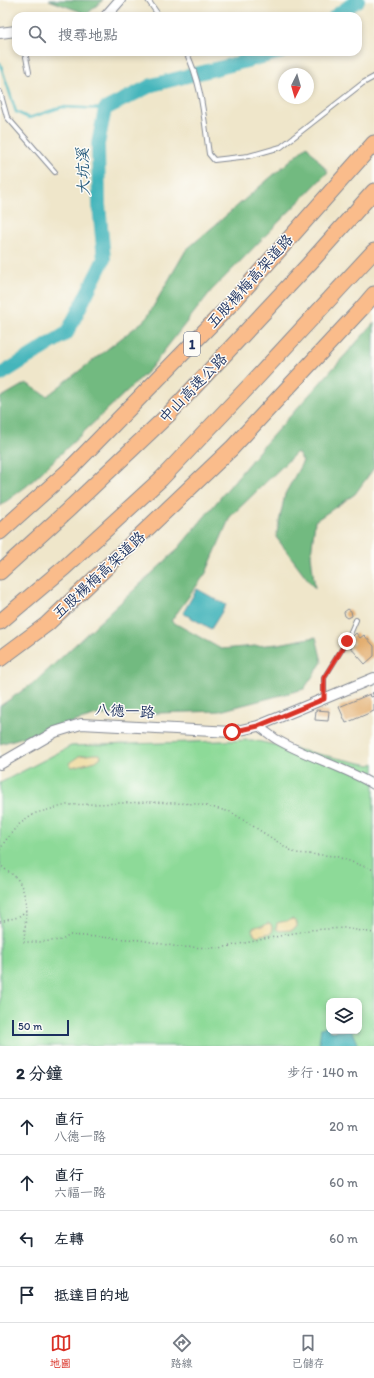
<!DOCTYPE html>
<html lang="zh-TW">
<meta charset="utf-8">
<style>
:root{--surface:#fff;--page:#f6f6f7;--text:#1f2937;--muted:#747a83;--line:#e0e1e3;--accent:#d93025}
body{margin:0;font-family:Itim,"LXGW WenKai TC",sans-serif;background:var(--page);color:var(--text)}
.controls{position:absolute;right:12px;bottom:12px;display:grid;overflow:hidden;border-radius:8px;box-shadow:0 2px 6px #0003}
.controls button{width:36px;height:36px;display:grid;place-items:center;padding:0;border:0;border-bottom:1px solid var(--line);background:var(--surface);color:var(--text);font:20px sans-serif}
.compass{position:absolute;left:278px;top:68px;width:36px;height:36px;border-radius:50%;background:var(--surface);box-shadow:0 2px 6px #0003;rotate:185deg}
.scale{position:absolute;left:12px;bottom:10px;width:57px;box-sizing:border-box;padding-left:4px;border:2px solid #1b2f5e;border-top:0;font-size:11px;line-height:14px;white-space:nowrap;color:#1b2f5e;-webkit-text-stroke:3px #fdfcf7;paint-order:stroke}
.stop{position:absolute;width:12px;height:12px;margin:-9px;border:3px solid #d93025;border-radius:50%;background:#fff}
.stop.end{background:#d93025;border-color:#fff;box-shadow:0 1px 4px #0008}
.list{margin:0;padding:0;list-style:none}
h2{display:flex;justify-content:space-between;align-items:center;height:52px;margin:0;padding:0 16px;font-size:17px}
h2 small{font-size:13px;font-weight:400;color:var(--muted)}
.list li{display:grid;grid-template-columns:26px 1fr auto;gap:12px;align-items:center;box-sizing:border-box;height:56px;padding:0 16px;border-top:1px solid var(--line)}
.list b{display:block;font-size:15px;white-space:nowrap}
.list p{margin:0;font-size:13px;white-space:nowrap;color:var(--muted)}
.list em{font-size:13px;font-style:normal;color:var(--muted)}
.icon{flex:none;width:22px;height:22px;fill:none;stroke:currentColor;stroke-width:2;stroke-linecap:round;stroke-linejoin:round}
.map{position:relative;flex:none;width:374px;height:1046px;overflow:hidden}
.search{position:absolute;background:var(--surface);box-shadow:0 2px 6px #0003;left:12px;right:12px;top:12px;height:44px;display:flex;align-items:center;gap:10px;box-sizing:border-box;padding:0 14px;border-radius:12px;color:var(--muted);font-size:15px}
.sheet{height:276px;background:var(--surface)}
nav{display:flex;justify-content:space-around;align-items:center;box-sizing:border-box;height:56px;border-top:1px solid var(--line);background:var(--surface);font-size:11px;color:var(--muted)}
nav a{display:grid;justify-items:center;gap:2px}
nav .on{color:var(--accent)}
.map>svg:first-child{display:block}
.green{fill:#8dda98;stroke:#54847b;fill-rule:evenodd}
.forest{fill:#72ba80;stroke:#46746f}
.sand{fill:#eeda9e;stroke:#84847e}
.water{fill:#45b5bb;stroke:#30728c}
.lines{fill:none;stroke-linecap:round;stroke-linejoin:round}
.stream{stroke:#45b5bb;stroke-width:2.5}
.river{stroke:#45b5bb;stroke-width:14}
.building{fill:#e2ac6c}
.service-casing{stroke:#858a94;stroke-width:6}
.minor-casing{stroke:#858a94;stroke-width:10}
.tertiary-casing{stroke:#858a94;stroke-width:12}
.motorway-casing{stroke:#858a94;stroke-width:17}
.path{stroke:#858a94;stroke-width:1.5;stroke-dasharray:1 3;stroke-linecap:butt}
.service{stroke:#fff;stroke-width:4}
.minor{stroke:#fff;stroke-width:8}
.tertiary{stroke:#fff;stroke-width:10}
.motorway{stroke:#fabc8b;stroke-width:15}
.route{stroke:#d93025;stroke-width:5}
.labels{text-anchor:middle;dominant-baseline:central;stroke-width:3;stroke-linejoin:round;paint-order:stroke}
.shield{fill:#fdfcf7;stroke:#5f6c8c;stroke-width:1}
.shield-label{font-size:14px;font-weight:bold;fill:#1b2f5e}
.street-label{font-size:15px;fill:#1b2f5e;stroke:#fdfcf7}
.water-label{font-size:16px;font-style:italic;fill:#2a5e7f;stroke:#fdfcf7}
</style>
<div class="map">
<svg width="374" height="1046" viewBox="0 0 374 1046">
<rect width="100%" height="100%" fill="#fdfcf7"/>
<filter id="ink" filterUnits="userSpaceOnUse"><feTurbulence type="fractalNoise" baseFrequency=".025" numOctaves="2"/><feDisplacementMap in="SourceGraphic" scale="8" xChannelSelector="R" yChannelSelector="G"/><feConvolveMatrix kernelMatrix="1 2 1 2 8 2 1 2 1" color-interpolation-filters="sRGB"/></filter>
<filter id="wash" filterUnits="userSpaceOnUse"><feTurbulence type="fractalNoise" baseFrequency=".012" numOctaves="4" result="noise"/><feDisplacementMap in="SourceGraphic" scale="16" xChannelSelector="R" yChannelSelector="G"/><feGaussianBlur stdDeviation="0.9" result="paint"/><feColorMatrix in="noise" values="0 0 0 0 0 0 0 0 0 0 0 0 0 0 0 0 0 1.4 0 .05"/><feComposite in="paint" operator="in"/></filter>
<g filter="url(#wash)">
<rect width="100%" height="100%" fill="#efe6ca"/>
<!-- green -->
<path class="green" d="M 252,740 L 370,765 L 374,763 L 374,1046 L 0,1046 L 0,783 L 71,746 ZM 329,1001 L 359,1001 L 359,1031 L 329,1031 Z"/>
<!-- forest -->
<path class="forest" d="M 49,0 L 103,0 L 87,14 Z
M 307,146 L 328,172 L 211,291 L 149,370 L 28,485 L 0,506 L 0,398 L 26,383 L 47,396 L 146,319 L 186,250 Z
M 374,323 L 374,468 L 355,494 L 315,521 L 311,555 L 315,589 L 276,537 L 285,494 L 303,461 L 297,452 L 230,517 L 206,573 L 171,621 L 221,649 L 278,644 L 316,637 L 322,662 L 304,689 L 220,711 L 97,715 L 0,744 L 0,706 L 35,682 L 176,551 L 264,445 Z"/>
<!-- sand -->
<path class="sand" d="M 94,754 L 100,754 L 101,757 L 96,761 L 72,767 L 69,763 L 79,756 Z
M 292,919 L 297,923 L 297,927 L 292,930 L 280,931 L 276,929 L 277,923 C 283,921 286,922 292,919 Z
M 268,923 L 271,924 L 273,930 L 271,933 L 257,936 L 253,933 L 253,928 L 258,926 L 263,926 Z"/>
<!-- water -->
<path class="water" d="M 197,589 L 226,605 L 211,629 L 183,613 Z
M 329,1026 L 329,1031 L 349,1031 L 352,1032 L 358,1046 L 320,1046 L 319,1043 L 321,1028 Z"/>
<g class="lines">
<!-- stream -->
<path class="stream" d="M 0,63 L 16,112 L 29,118 L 62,107 L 105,109"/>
<!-- river -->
<path class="river" d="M 335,16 L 358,0
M 0,375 L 67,333 L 104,259 L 99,205 L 98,144 L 105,109 L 152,85 L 282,52"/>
</g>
<g id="blocks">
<!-- building -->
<path class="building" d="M 348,609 L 351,611 L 352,616 L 348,618 L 345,616 L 344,612 Z
M 356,633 L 360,638 L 364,635 L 374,646 L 374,656 L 365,664 L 350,647 L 354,643 L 351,638 Z
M 374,692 L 374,711 L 346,723 L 339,707 L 370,694 L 371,697 L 374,696 L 372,693 Z
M 316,710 L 329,711 L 328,721 L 315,720 Z"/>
</g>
</g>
<g filter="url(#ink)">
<use href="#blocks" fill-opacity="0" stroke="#858a94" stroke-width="1"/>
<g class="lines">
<defs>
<path id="service" d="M 148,0 L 159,16
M 25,52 L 29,72
M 186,52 C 202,83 204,120 209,154 L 214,160 L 249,156 L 281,147 L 363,83 L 374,77
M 0,92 L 7,117 L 55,172
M 324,698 L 324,678 L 347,641 L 356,620"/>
<path id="minor" d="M 258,726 C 264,730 270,735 276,739 C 306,757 343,766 374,785"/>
<path id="tertiary" d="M 106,16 L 120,0
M 0,33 L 16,31
M 0,764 L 55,732 L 81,724 L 232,732 L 258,726 L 374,678"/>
<path id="motorway" d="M 0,532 L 69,470 L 234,301 L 374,143
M 0,572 L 68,510 L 170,413 L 309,264 L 374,191
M 0,622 L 64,568 L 161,479 L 252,383 L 374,251
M 0,659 L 47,624 L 232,448 L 362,308 L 374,294"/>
</defs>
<!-- service casing -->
<use href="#service" class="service-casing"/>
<!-- minor casing -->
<use href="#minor" class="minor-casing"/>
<!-- tertiary casing -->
<use href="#tertiary" class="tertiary-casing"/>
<!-- motorway casing -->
<use href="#motorway" class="motorway-casing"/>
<!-- path -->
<path class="path" d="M 0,850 L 5,841 L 18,825 L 36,813 L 67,805 L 150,802 L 198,804 L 231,812 L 295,853 L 335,856 L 374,870
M 0,863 C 4,871 13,873 18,880 C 30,898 25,921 24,942 L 39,942 L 62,940 L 70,935 L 140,940 L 179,947 L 220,948 L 309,930 L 344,928 L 374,933
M 0,922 L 18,917 L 26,911"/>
<!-- service -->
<use href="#service" class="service"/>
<!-- minor -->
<use href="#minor" class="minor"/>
<!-- tertiary -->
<use href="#tertiary" class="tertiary"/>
<!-- motorway -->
<use href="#motorway" class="motorway"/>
</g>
</g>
<g class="lines" filter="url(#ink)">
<!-- route -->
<path class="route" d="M 232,732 L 258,726 L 324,699 L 324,678 L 347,641"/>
</g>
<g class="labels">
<!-- shield labels -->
<rect class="shield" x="184" y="332" width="16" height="24" rx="3"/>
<g class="shield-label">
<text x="192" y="344">1</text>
</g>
<!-- street labels -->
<g class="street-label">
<text transform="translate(250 281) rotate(-48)">五股楊梅高架道路</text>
<text transform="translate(193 388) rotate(-46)">中山高速公路</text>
<text transform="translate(99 575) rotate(-43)">五股楊梅高架道路</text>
<text transform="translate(125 711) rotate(3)">八德一路</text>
</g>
<!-- water labels -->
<g class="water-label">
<text transform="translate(83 172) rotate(-92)">大坑溪</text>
</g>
</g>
</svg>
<div class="controls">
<button><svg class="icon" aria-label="layers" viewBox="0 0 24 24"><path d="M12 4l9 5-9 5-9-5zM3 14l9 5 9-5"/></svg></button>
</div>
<svg class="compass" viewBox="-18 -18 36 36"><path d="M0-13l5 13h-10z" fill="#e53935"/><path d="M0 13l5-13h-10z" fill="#747a83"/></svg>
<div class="scale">50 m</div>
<div class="stop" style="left:232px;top:732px"></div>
<div class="stop end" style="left:347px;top:641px"></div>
<div class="search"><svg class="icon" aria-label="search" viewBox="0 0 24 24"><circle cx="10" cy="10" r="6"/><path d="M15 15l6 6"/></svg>搜尋地點</div>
</div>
<section class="sheet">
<h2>2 分鐘<small>步行 · 140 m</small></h2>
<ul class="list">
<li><svg class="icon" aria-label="ahead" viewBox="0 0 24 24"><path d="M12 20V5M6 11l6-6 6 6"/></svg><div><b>直行</b><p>八德一路</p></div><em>20 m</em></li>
<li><svg class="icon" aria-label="ahead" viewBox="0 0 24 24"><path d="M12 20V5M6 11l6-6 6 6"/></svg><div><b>直行</b><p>六福一路</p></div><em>60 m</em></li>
<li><svg class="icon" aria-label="left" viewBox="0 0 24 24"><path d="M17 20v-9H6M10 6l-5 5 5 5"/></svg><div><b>左轉</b></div><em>60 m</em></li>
<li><svg class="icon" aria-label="arrive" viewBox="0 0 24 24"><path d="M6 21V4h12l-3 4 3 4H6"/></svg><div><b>抵達目的地</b></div></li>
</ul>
</section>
<nav>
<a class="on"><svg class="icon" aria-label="map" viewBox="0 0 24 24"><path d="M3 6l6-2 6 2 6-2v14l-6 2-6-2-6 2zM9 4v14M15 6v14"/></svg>地圖</a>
<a><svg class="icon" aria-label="directions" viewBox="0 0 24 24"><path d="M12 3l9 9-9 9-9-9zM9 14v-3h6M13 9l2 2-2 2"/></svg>路線</a>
<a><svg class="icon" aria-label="saved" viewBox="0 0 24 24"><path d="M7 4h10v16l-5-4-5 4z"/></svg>已儲存</a>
</nav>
